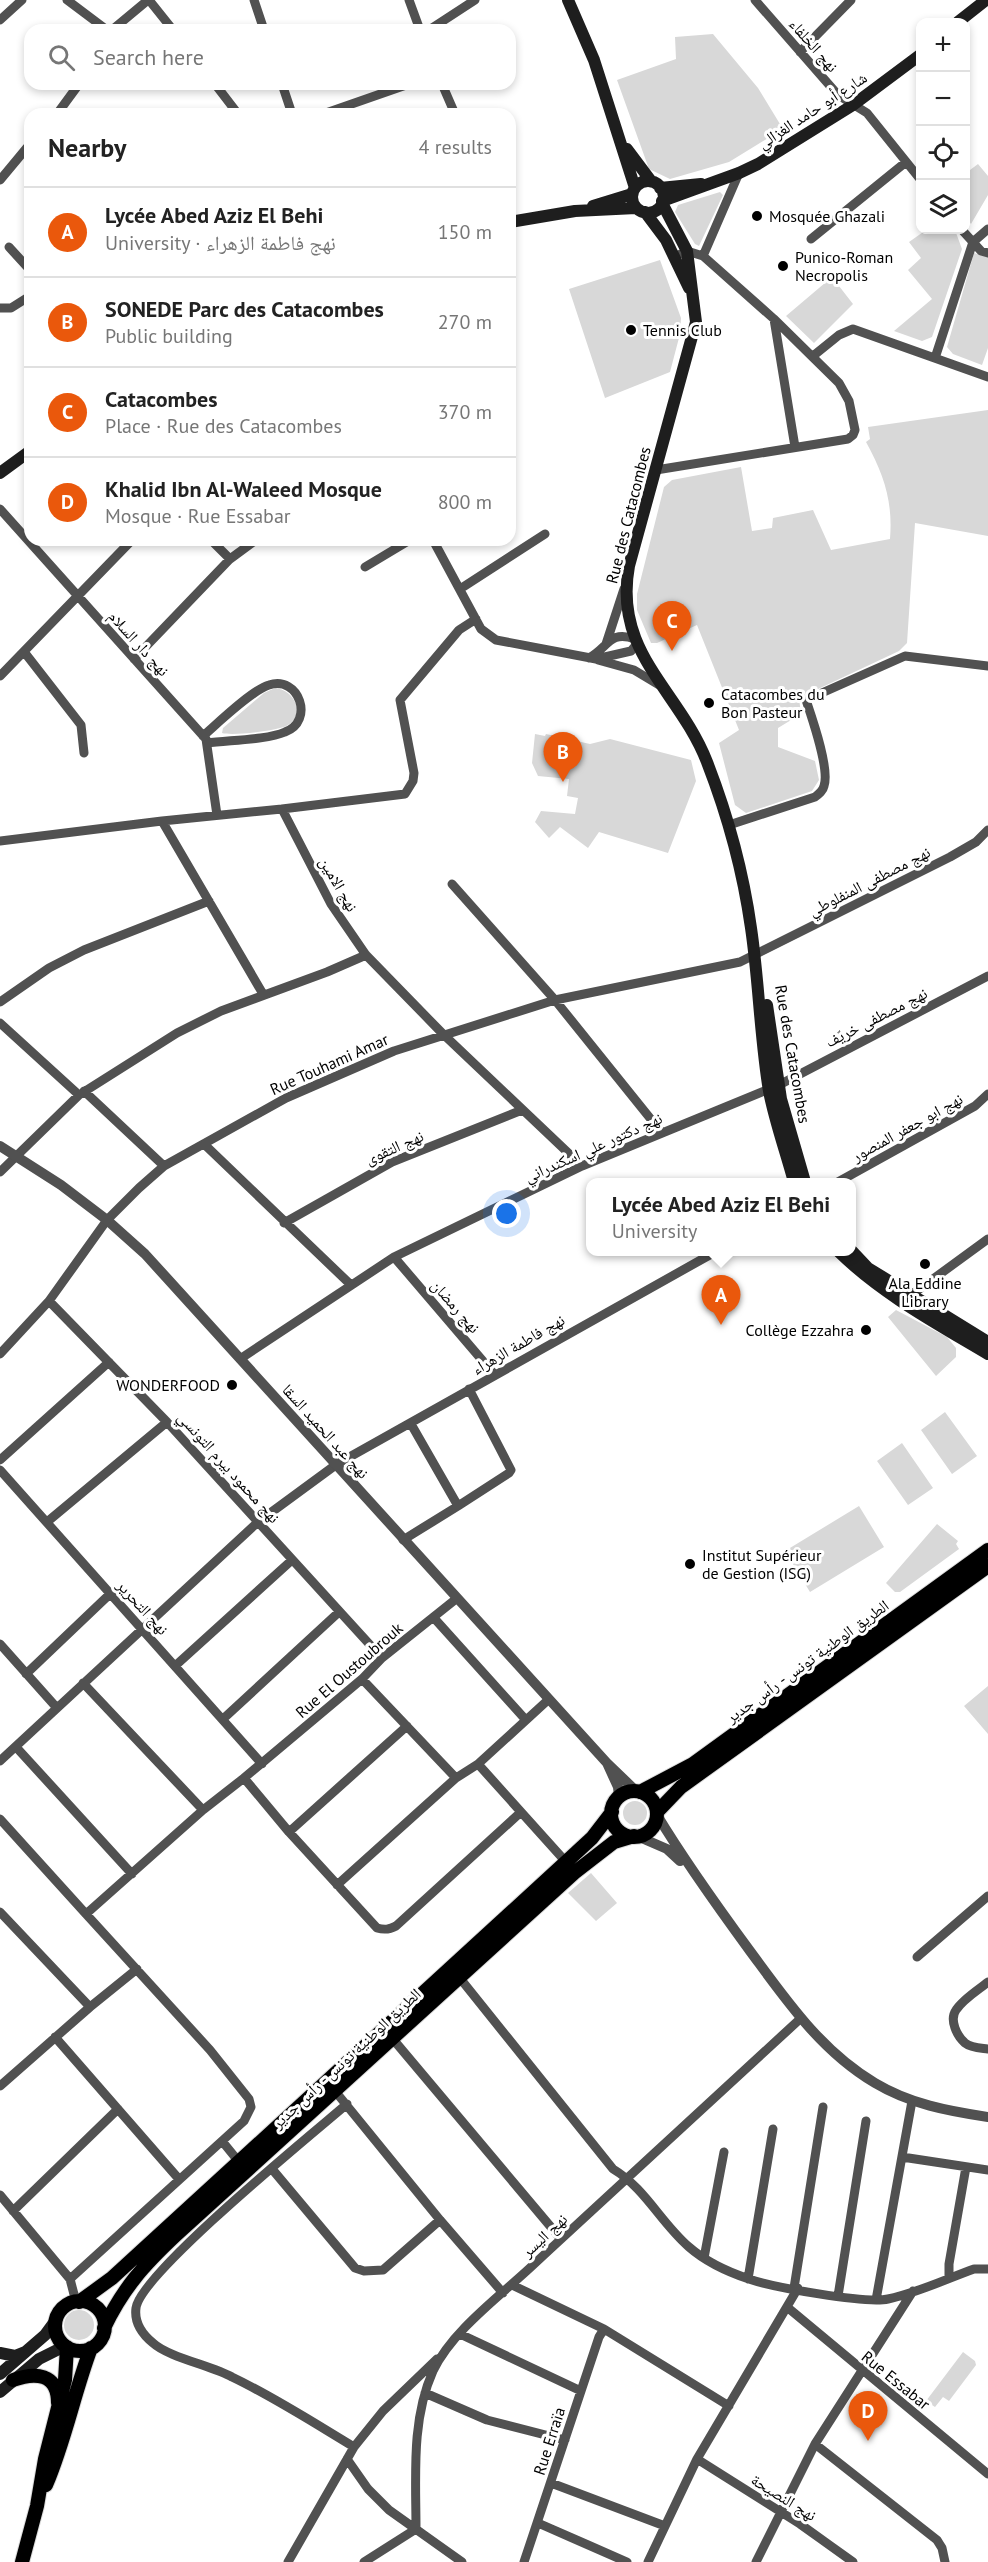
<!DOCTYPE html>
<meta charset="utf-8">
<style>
:root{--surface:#fff;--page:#f2f2f2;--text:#222;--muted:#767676;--line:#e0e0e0;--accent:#ea580c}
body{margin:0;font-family:"PT Sans","Noto Naskh Arabic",sans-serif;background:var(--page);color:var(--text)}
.controls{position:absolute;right:18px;top:18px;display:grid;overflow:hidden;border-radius:12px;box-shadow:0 3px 9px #0003}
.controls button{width:54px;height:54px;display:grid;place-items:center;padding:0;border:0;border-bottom:2px solid var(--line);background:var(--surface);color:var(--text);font:30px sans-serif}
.you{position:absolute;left:507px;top:1214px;width:21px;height:21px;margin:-15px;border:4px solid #fff;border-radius:50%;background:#1a73e8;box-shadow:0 0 0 9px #1a73e833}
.badge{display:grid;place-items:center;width:39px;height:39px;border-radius:50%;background:var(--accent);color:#fff;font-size:20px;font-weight:700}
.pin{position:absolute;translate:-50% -50px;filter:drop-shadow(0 2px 3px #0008)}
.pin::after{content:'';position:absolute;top:32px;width:21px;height:18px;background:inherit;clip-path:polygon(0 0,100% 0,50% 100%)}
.popup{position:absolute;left:586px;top:1178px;width:270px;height:78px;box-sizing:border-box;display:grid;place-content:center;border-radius:12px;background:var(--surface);filter:drop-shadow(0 2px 4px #0005);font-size:20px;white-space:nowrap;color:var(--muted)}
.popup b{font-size:22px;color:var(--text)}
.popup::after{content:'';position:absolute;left:50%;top:100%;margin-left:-12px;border:12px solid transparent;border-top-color:var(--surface)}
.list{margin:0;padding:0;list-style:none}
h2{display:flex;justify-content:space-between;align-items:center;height:78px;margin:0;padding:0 24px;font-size:26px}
h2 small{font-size:20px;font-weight:400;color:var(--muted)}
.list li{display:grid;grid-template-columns:39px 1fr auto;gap:18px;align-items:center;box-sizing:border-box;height:90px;padding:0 24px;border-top:2px solid var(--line)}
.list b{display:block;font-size:22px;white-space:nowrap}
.list p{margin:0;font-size:20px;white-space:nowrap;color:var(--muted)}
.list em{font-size:20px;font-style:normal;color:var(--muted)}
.icon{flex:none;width:33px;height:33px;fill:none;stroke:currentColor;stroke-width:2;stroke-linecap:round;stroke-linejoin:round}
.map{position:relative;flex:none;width:988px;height:2562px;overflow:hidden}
.search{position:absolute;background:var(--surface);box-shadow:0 3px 9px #0003;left:24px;top:24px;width:492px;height:66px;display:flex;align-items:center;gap:15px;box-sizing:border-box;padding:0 21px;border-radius:18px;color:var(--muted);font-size:22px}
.panel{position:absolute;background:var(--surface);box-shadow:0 3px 9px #0003;left:24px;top:108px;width:492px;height:438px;border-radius:18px}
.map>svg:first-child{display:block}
.green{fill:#d8d8d8}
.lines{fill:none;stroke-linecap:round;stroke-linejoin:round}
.primary-casing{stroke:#dbdbdb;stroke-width:16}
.minor{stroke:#515151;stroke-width:9}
.tertiary{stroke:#515151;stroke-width:10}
.secondary{stroke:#1e1e1e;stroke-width:12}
.primary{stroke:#000;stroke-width:14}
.poi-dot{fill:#000;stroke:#fff;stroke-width:2}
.labels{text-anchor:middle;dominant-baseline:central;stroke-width:6;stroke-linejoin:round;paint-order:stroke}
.street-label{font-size:16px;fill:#000;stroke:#fff}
.poi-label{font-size:16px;fill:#000;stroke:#fff;text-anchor:start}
</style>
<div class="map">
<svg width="988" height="2562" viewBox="0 0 988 2562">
<rect width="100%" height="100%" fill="#fff"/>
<!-- green -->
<path class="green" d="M 713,34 L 758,88 L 783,129 L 729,162 L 670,179 L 649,169 L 617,80 L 676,59 L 675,37 Z
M 978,164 L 988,176 L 988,195 L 971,224 L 966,217 L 966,173 Z
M 720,192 L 723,195 L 699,246 L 695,244 L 675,212 L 678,205 Z
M 926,230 L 955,230 L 962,249 L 932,337 L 922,341 L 894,331 L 932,299 L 908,270 L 921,258 L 909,242 Z
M 974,253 L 988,257 L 988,348 L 982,365 L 953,354 L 947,347 Z
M 660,260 L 681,318 L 680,334 L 670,372 L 605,398 L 569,289 Z
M 832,277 L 853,304 L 814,343 L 786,316 Z
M 988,410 L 988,536 L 915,523 L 907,643 L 899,651 L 799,698 L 801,714 L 778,728 L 778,747 L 815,761 L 819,780 L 812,791 L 746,813 L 735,805 L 719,743 L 739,730 L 697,625 L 657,643 L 651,643 L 637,610 L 637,594 L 664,487 L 672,480 L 741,467 L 752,531 L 772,528 L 773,518 L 813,510 L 831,550 L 890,539 C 893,501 884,475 866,442 L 870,439 L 868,427 Z
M 275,688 C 294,690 306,713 288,725 C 279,731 232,736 222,733 L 223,728 L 264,693 Z
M 535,734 L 545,736 L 546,734 L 590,744 L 610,739 L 691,760 L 696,781 L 668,853 L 599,832 L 588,848 L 560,827 L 549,838 L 535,822 L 541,811 L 575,814 L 578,798 L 567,796 L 569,779 L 538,776 L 532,763 Z
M 896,1310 L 947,1337 L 956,1348 L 956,1357 L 936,1376 L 888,1317 Z
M 945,1412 L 977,1456 L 952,1474 L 921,1430 Z
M 902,1443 L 933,1488 L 908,1505 L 877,1461 Z
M 859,1506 L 884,1547 L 810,1592 L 785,1551 Z
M 937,1524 L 958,1541 L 956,1544 L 959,1549 L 900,1592 L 895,1592 L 886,1583 Z
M 988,1686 L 988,1734 L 964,1706 Z
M623 1813a12 12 0 1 1 24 0a12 12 0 1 1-24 0Z
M 591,1873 L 617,1903 L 596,1921 L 568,1893 Z
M64 2325a15 15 0 1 1 30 0a15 15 0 1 1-30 0Z
M 963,2352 L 975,2361 L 976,2365 L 949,2401 L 943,2397 L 935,2407 L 926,2401 Z"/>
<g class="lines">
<defs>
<path id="primary" d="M611 1814a23 23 0 1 1 46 0a23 23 0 1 1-46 0Z
M 640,1792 L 693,1764 L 988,1550
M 657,1812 L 681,1787 L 988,1566
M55 2326a25 25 0 1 1 50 0a25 25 0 1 1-50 0Z
M 79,2302 L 112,2278 L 566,1862 L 592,1838 L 612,1812
M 104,2328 C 123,2288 144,2265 176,2235 L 574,1873 L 614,1842 L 634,1836
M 13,2380 C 35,2372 58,2373 58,2403
M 46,2485 C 65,2441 74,2393 91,2348
M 22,2562 L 37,2506 L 45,2459 L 65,2380 L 67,2347"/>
</defs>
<!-- primary casing -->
<use href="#primary" class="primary-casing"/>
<!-- minor -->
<path class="minor" d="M 67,0 L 107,30
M 149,0 L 173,30
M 254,0 L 264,30
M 409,0 L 420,30
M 755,0 L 838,95 L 867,113 L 920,179
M 0,20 L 22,0
M 112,30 L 148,0
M 429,30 L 475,0
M 800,52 L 851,0
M 215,84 L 238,114
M 282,84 L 292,114
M 442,84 L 455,114
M 57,114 L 79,84
M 323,114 L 409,84
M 0,180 L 30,144
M 962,230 L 981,251 L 988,253
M 811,239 L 906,162
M 973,242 L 988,229
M 9,247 L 30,270
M 703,256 L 739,173
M 0,308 L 11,308 L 30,296
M 774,319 L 795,447
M 813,356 L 839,335 L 853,329 L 988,377
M 935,358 L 973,242
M 656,470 L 848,439 L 853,435 L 855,430 L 849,401 L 839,383 L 774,319 L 703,256 L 687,251 L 674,257
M 510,478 L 511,477
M 0,509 L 206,739 L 217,815
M 433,540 L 481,629 L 496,640 L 596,659 L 631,651 L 637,644
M 230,559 L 256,540
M 365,567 L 410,540
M 460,589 L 545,534
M 606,644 L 624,589
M 25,653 L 81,725 L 84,753
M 589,658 C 609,647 609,630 635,639
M 134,659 L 230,559 L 211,540
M 598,660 L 634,670 L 659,685
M 0,676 L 132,540
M 203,736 C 218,723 252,690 269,685 C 299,675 315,721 285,732 C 267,740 229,740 207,743
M 282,809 L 405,794 L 413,781 L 414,773 L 400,700 L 459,630 L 476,619
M 162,821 L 263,994
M 729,825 L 815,797 C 819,794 823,791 824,786 C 830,769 812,718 806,700 L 905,656 L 988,666
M 0,841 L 162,821 L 282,809 L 331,904 L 366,955 L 443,1034 L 582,1166
M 452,884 L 555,1000 L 662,1133
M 0,1002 L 49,968 L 84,950 L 209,901
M 0,1023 L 79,1095
M 84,1091 L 164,1166
M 204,1144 L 351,1285
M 0,1172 L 79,1095 L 177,1033 L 221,1011 L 327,972 L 366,955
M 838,1182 L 975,1106 L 988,1094
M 284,1223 L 392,1162 L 522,1110
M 394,1257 L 494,1374
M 907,1298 L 988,1239
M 49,1301 L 167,1422 L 382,1658
M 0,1354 L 49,1301 L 107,1220 L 139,1188 L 164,1166 L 286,1098 L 394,1051 L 555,1000 L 740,962 L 950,857 L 976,842 L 988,830
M 240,1359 L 394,1257 L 582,1166 L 779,1085 L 988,976
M 0,1460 L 109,1362
M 0,1470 L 262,1764
M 458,1506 L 509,1473 L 511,1470 L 469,1389
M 47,1522 L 167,1422
M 403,1540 L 458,1506 L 411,1424
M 456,1599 L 382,1658 L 362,1679 L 244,1778 L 289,1832 L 377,1928 C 384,1930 389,1930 396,1926 L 521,1812
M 434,1618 L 525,1719
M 0,1644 L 57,1708
M 175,1666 L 292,1560
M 26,1674 L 111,1593
M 362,1679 L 456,1778
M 83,1683 L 203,1810
M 223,1719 L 339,1612
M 16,1747 L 132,1874
M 0,1761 L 258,1522 L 337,1464 L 715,1252
M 478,1764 L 566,1862
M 0,1819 L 86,1914 L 203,1810 L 244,1778
M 289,1832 L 407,1726
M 337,1885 L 456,1778 L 478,1764 L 548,1700
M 0,1912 L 90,2007 L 0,2086
M 917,1957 L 988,1896
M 459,1977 L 613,2169 C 645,2188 661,2223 689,2247 C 705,2261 728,2272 749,2279 C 772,2287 866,2304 888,2299 C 917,2293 946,2279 974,2269 L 988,2269
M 988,1982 C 978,1990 963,1999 956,2010 C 949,2020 957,2036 965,2043 C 971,2048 981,2048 988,2049
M 90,2007 L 137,1969
M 55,2037 L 178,2178
M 392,2038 L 561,2239
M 335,2091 L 440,2220 L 503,2293
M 347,2104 C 312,2134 140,2274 136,2308 C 134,2323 142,2334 153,2343 C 168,2357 212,2366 232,2377 C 274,2397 314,2423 354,2447
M 222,2141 L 239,2162
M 902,2157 L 988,2170
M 272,2169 L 355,2268 L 364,2271 L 383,2270 L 440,2220
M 0,2195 L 70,2279 L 76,2302
M 13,2211 L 118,2109
M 704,2258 L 724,2152
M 949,2278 L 949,2264 L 966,2167
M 70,2279 L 244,2121 L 251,2107 L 249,2099 L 210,2050 L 86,1914
M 748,2279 L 773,2129
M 512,2285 L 604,2329 L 729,2406
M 794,2288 L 823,2107
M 838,2296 L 866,2121
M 876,2300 L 912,2101
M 787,2307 L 988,2474
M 460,2334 L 581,2391
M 425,2393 L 487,2420 L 565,2440
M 815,2444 L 937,2540 L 942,2548 L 945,2562
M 347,2459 L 368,2489 L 389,2510 L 462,2562
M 697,2459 L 800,2524 L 853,2562
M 551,2483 L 665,2526
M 538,2523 L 627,2562
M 416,2529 C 416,2477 411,2420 433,2371 C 452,2331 500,2296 532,2266 C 621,2183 711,2101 800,2019
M 288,2562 L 354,2447 L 383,2411 L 437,2359
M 364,2562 L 416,2529
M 524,2562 L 599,2337 L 604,2329
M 648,2562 L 697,2459 L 798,2288
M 756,2562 L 815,2444 L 913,2291"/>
<!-- tertiary -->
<path class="tertiary" d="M 0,1146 L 61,1185 L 107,1220 L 145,1254 L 607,1763
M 619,1797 L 618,1787 L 607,1763 L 636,1791
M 657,1815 C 686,1863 717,1906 750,1951 C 787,2001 821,2051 875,2083 C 910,2104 948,2111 988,2117
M 637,1836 L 667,1849 L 680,1861"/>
<!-- secondary -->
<path class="secondary" d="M 568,0 L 594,60 L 635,188
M 958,22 L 986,0
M 627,149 L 651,181
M632 197a16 16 0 1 1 32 0a16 16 0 1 1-32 0Z
M 660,188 L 701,184
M 662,201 L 739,173 L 758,164 L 853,105 L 920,55
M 662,203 L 687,251 L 696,322 L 629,566 C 613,653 679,690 707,762 C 728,816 743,871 751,928 C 759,982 760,1037 769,1091 C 775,1122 786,1152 794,1182
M 593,206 L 632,194
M 645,212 L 666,240 L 689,288
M 510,222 L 575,211 L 636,208
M 0,473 L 30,451
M 767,1005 L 781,1099 L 805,1182
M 852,1251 L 868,1268 L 988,1342
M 839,1252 C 882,1294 936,1323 988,1354
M 0,2353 L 15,2356 L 25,2352
M 0,2374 L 45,2335 L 56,2320
M 0,2392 L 39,2359 L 65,2346"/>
<!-- primary -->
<use href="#primary" class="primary"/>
</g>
<!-- markers -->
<g class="poi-dot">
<circle cx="757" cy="216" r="6"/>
<circle cx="783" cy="266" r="6"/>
<circle cx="631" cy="330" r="6"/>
<circle cx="709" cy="703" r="6"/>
<circle cx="925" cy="1264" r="6"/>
<circle cx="866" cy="1330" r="6"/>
<circle cx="232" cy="1385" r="6"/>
<circle cx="690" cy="1564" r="6"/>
</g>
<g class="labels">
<!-- street labels -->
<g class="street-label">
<text transform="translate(814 45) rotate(49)">نهج الخلفاء</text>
<text transform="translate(812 110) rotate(-33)">شارع أبو حامد الغزالي</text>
<text transform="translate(628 515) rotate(-76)">Rue des Catacombes</text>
<text transform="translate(139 643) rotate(48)">نهج دار السلام</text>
<text transform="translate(869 881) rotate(-27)">نهج مصطفى المنفلوطي</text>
<text transform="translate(339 884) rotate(60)">نهج الامين</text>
<text transform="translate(876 1017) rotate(-27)">نهج مصطفى خريّف</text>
<text transform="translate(793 1054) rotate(80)">Rue des Catacombes</text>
<text transform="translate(329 1064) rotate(-24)">Rue Touhami Amar</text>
<text transform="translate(907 1127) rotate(-29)">نهج ابو جعفر المنصور</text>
<text transform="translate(394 1147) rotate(-24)">نهج التقوى</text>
<text transform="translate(593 1147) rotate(-24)">نهج دكتور علي اسكندراني</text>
<text transform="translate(456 1306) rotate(49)">نهج رمضان</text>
<text transform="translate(518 1344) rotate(-30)">نهج فاطمة الزهراء</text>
<text transform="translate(326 1431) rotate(48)">نهج عبد الحميد السقا</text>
<text transform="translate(229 1467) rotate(48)">نهج محمود بيرم التونسي</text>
<text transform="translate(143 1607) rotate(48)">نهج التحرير</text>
<text transform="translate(807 1661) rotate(-36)">الطريق الوطنية تونس - رأس جدير</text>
<text transform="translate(349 1670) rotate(-41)">Rue El Oustoubrouk</text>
<text transform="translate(346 2058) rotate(-43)">الطريق الوطنية تونس - رأس جدير</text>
<text transform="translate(544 2235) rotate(-43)">نهج اليسر</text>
<text transform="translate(896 2380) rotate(39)">Rue Essabar</text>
<text transform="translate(549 2441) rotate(-72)">Rue Erraïa</text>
<text transform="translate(784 2497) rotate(32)">نهج النصيحة</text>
</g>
<!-- poi labels -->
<g class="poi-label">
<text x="769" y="216">Mosquée Ghazali</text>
<text x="795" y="257">Punico-Roman<tspan x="795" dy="18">Necropolis</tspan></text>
<text x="643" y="330">Tennis Club</text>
<text x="721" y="694">Catacombes du<tspan x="721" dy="18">Bon Pasteur</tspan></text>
<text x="925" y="1283" text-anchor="middle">Ala Eddine<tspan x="925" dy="18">Library</tspan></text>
<text x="854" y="1330" text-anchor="end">Collège Ezzahra</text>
<text x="220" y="1385" text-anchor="end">WONDERFOOD</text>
<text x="702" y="1555">Institut Supérieur<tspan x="702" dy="18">de Gestion (ISG)</tspan></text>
</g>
</g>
</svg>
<div class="controls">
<button>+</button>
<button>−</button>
<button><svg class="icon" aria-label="locate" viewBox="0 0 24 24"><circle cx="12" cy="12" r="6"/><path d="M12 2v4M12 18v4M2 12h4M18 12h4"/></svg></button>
<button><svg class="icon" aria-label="layers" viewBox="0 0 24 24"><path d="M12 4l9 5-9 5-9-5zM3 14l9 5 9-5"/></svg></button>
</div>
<div class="you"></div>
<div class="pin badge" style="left:721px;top:1325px">A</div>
<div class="popup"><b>Lycée Abed Aziz El Behi</b>University</div>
<div class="pin badge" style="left:563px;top:782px">B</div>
<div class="pin badge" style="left:672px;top:651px">C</div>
<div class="pin badge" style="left:868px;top:2441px">D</div>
<div class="search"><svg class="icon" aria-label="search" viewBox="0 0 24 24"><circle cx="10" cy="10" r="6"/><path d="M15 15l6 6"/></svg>Search here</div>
<section class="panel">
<h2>Nearby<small>4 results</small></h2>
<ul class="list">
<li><span class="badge">A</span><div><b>Lycée Abed Aziz El Behi</b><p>University · نهج فاطمة الزهراء</p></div><em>150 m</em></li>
<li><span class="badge">B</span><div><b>SONEDE Parc des Catacombes</b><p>Public building</p></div><em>270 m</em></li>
<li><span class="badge">C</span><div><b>Catacombes</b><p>Place · Rue des Catacombes</p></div><em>370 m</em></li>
<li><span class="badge">D</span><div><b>Khalid Ibn Al-Waleed Mosque</b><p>Mosque · Rue Essabar</p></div><em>800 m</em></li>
</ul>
</section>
</div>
